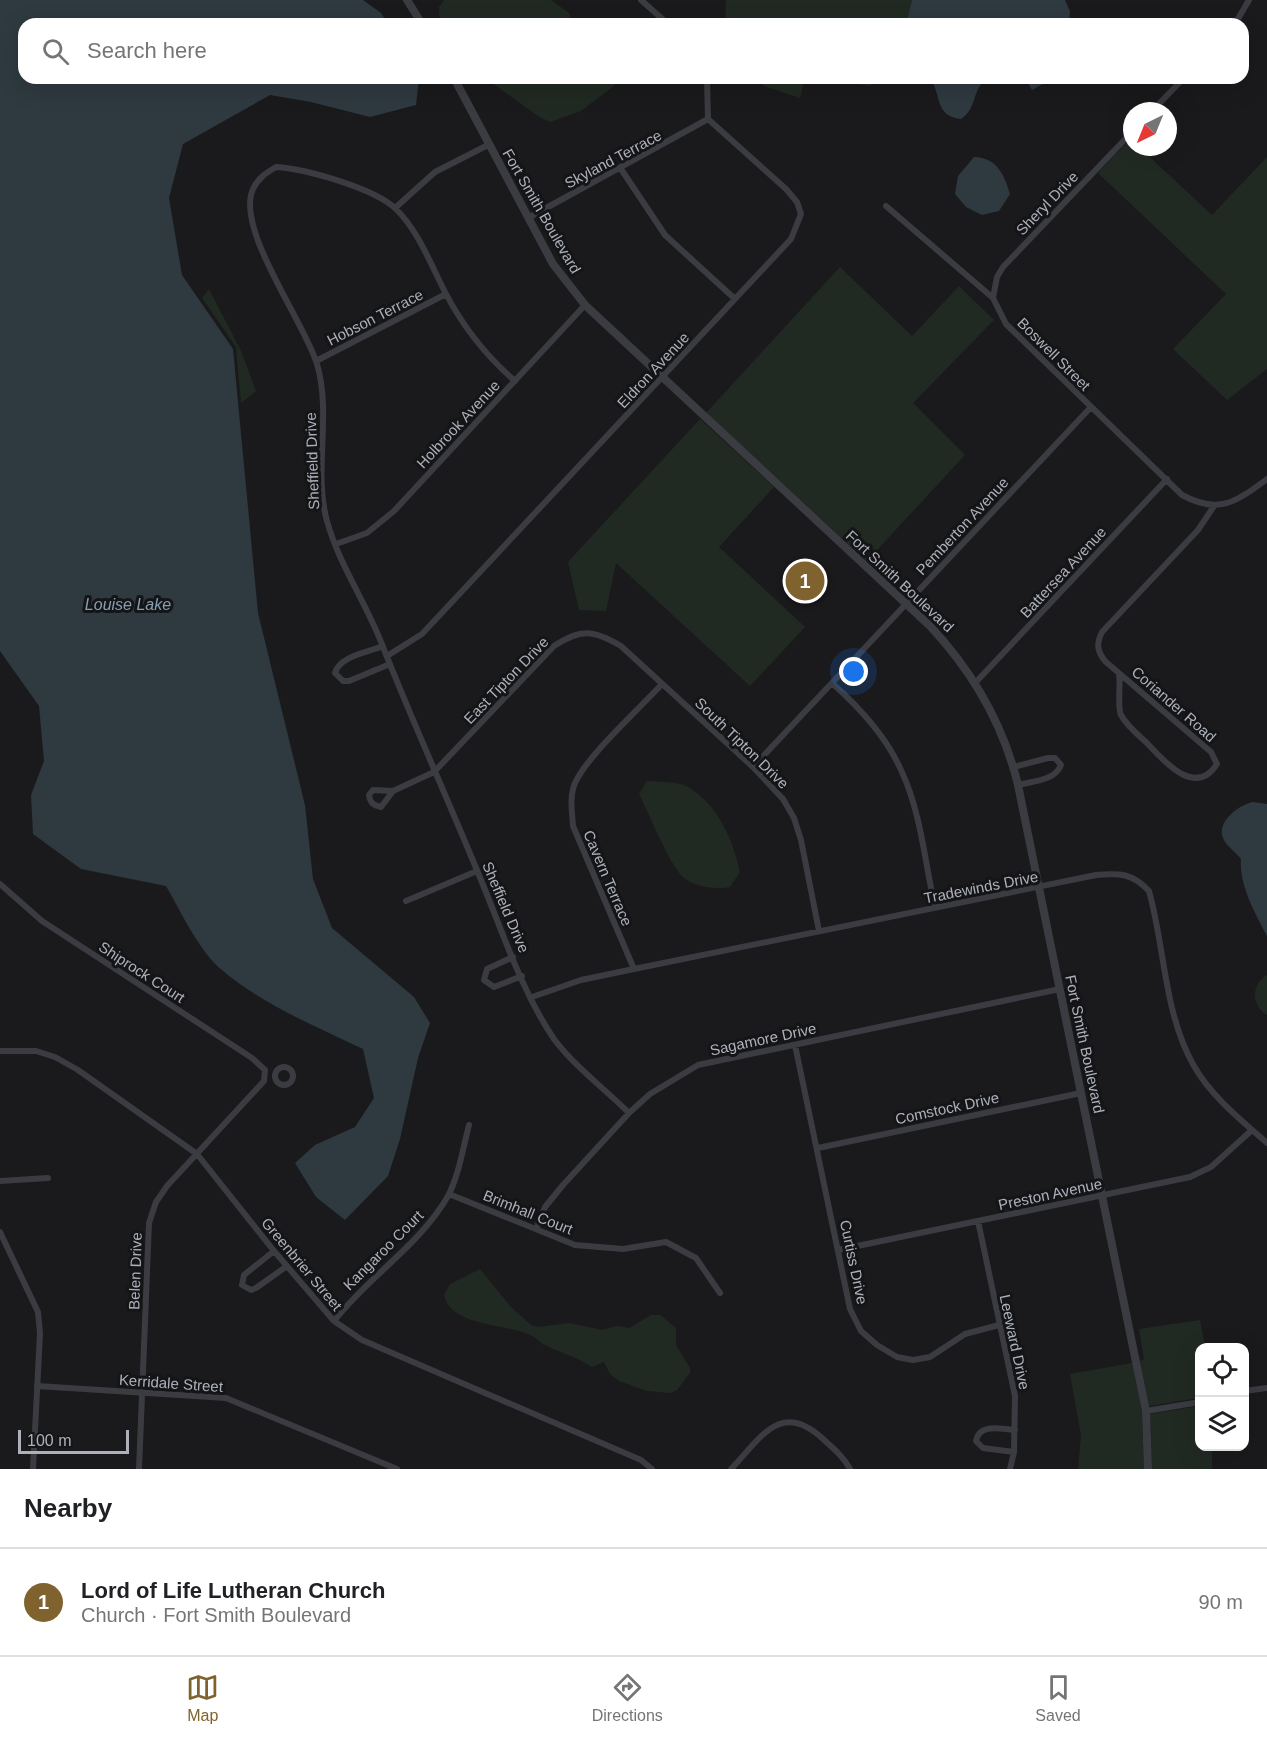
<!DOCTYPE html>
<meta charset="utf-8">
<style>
:root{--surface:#fff;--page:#f2f2f2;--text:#202124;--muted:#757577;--line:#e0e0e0;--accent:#7f622e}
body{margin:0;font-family:Arial,sans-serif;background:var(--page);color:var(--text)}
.controls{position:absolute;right:18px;bottom:18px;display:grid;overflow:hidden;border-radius:12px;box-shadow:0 6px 24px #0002}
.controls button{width:54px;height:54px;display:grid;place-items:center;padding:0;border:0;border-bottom:2px solid var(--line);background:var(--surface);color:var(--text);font:30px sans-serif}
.compass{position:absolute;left:1123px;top:102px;width:54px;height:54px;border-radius:50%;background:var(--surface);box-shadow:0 6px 24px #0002;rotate:223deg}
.scale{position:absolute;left:18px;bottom:15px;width:111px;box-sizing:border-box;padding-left:6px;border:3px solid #acb1bb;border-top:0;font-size:16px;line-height:21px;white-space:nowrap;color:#acb1bb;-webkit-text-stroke:4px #151517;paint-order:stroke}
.you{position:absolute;left:854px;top:672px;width:21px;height:21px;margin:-15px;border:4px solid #fff;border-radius:50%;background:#1a73e8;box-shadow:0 0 0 9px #1a73e833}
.badge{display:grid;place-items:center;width:39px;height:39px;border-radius:50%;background:var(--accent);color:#fff;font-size:20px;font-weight:700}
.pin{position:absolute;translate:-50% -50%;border:3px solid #fff;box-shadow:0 2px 6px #0006}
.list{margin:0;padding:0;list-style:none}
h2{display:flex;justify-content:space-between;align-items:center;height:78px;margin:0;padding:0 24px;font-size:26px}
h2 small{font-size:20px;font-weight:400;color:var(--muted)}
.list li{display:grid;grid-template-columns:39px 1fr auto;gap:18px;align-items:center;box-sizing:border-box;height:108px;padding:0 24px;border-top:2px solid var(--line)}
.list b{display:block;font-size:22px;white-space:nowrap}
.list p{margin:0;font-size:20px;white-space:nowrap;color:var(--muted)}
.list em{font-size:20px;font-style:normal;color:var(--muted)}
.icon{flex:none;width:33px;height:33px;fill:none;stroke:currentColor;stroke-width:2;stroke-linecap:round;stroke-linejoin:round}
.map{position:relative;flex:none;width:1267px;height:1469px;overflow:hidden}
.search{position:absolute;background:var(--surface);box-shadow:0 6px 24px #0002;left:18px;right:18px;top:18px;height:66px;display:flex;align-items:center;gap:15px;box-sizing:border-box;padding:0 21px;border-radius:18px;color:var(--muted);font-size:22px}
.sheet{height:186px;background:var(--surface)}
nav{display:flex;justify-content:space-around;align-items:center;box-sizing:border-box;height:84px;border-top:2px solid var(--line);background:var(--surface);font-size:16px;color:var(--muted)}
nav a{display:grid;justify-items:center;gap:3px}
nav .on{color:var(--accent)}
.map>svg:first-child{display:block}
.green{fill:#212a22}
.water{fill:#2f3940}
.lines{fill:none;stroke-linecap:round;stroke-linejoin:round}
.minor{stroke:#3b3c41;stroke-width:6}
.tertiary{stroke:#3b3c41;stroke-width:8}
.labels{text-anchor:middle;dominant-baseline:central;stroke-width:6;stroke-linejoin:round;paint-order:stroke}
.street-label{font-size:15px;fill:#acb1bb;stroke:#151517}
.water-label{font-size:16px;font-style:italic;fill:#849fb6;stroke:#151517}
</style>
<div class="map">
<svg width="1267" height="1469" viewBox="0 0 1267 1469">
<rect width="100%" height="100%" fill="#1a1a1c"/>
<!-- green -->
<path class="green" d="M 444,0 L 551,0 L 569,13 L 573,22 L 440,24 L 439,7 Z
M 726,0 L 912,0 L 906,24 L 725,24 Z
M 485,78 L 614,78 L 615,85 L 581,111 L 550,122 L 538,116 Z
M 755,78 L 805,78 L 800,98 L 764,86 Z
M 826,78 L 884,78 L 869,86 Z
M 1130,139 L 1132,147 L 1139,147 L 1212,215 L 1267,157 L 1267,369 L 1227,400 L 1173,349 L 1226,294 L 1098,173 Z
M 840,267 L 912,336 L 959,286 L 994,320 L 913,403 L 965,455 L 867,561 L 706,413 Z
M 209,289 L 241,351 L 256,391 L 241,403 L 236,347 L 202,298 Z
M 700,419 L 774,487 L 719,547 L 805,627 L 750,686 L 616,563 L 606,611 L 579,610 L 568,562 Z
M 647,781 C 659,782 677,781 688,787 C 718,804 733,840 740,872 L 730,887 C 715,890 690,887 679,873 C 664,852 651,818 639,794 Z
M 1267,975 L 1267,1015 C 1251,1006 1251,984 1267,975 Z
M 480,1269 L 511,1307 L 531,1325 L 538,1327 L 569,1323 L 602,1330 L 617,1326 L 629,1328 L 651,1315 L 660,1315 L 676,1328 L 676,1345 L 690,1368 L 690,1373 L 677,1390 L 671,1393 L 647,1391 L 619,1381 L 610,1374 L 604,1362 L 592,1367 C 577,1357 561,1353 545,1345 C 540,1343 538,1339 534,1337 C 510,1323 451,1328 444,1295 L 450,1284 Z
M 1200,1320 L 1205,1347 L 1200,1348 L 1199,1398 L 1149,1406 L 1140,1361 L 1144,1359 L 1139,1329 Z
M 1132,1363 L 1142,1412 L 1144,1469 L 1078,1469 L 1081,1435 L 1070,1374 Z
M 1199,1406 L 1200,1446 L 1212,1447 L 1212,1469 L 1152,1469 L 1150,1414 Z"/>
<!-- water -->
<path class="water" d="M 0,0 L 363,0 L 381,13 L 388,24 L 24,24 L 24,78 L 419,78 L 416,105 L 370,117 L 311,102 L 270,95 L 183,144 L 169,198 L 182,275 L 233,349 L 258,613 L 305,805 L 313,879 L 332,928 L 414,997 L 430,1023 L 418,1058 L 400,1139 L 388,1176 L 345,1220 L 316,1197 L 295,1163 L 315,1145 L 355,1127 L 374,1098 L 363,1049 C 315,1026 263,1005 222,970 C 200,953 180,910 166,886 L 81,869 L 33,834 L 31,795 L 44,761 L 39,706 L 0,651 Z
M 912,0 L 1065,0 L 1070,11 L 1069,24 L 906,24 Z
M 930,78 L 987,78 C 972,89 977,109 961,119 C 934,116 942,95 930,78 Z
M 1009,78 L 1053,78 L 1032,90 L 1028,83 Z
M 974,157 C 997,158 1004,174 1010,194 L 999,211 L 982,215 L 966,207 L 955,194 L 958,176 Z
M 1253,802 L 1267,804 L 1267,936 C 1255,913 1239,885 1241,859 C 1236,852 1226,846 1223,838 C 1216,822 1240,804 1253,802 Z"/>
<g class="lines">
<!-- minor -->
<path class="minor" d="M 641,0 L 668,24
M 1235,24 L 1249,0
M 1152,111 L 1184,78
M 621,169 L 665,235 L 735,299
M 886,206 L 993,298 L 1006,324 L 1182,495 C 1219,515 1236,502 1267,479
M 395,208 L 435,172 L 488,145
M 528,218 L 708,119
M 993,298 L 997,277 L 1003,267 L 1132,132
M 316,361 L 446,294
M 515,381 C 485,355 463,327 445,292 C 430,263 419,232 396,209 C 374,188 306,169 276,167 C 266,173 258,178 253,189 C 235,229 304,321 317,364 C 332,415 313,471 327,521 C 339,565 367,604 383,647 C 414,725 449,802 481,880 C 503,933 522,992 554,1039 C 574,1066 605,1089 629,1113
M 336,544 L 367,533 L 394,511 L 585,305
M 383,646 C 369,652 339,656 335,673 L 343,681 L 349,681 L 390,664
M 387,656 L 422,634 L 791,239 L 801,214 L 797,202 L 786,189 L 708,119 L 707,78
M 1119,674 C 1121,685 1117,707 1121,715 C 1127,726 1137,734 1146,742 C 1162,759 1195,799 1217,764 L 1211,752 L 1106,662 C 1097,652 1096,644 1102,632 L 1198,530 L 1214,506
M 976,682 L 1167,479
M 833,684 C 860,708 886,736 901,770 C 921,812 925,863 935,908
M 753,767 L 1091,407
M 1014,767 L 1048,758 L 1055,758 L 1061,765 C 1055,781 1033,781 1018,785
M 393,791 L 381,807 C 373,805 370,803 369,795 L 373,790 L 393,791 L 434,772 L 554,646 C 581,628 594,630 621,646 L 753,767 L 783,799 L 794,818 L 801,840 L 819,931
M 0,884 L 42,921 L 252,1058 L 265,1070 L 264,1081 L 167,1186 L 156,1202 L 149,1223 L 139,1469
M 406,901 L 477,871
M 513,957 L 487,969 L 484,980 L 494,987 L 522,976
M 634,969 L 573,826 C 572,812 569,794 576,781 C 590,753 639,709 662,684
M 532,997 L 581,980 L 634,969 L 1096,875 C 1120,873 1132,873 1149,891 C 1165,948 1164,1014 1194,1066 C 1211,1096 1241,1120 1267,1143
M 795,1045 L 850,1309 L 861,1331 L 877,1345 L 897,1357 L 913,1360 L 930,1357 L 965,1334 L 999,1325
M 0,1051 L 36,1051 L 55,1057 L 78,1070 L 197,1154 L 274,1251 L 334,1321 L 362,1340 L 641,1460 L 652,1469
M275 1076a9 9 0 1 1 18 0a9 9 0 1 1-18 0Z
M 818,1148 L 1081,1093
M 0,1181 L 48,1178
M 449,1194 L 575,1245 L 623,1249 L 666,1242 L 696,1258 L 720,1293
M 978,1221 L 1015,1396 L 1014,1452 L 1010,1469
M 537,1227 L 545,1207 L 563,1185 L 629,1113 L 650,1094 L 698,1065 L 1060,989
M 0,1232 L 38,1312 L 40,1333 L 33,1469
M 838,1250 L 1190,1177 L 1211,1167 L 1252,1130
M 274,1251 L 244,1275 L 242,1285 L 251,1290 L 256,1288 L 287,1266
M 334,1321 C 368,1277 420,1245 448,1196 C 459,1175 463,1148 469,1125
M 37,1386 L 226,1398 L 397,1469
M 1244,1391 L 1267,1388
M 1146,1411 L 1200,1402
M 1014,1452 L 983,1448 L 976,1441 C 979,1423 1001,1429 1015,1430
M 731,1469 C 761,1438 780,1400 822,1438 C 833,1448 843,1456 850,1469"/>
<!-- tertiary -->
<path class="tertiary" d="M 407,0 L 422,24
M 454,78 L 553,264 L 585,305 L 930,626 C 973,672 1003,723 1018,785 L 1146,1411 L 1148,1469"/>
</g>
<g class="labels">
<!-- street labels -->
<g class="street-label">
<text transform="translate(613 159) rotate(-28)">Skyland Terrace</text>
<text transform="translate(1047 203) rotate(-46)">Sheryl Drive</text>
<text transform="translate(542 211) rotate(60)">Fort Smith Boulevard</text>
<text transform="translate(375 317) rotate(-27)">Hobson Terrace</text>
<text transform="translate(1054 354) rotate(45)">Boswell Street</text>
<text transform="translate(653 370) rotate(-47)">Eldron Avenue</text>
<text transform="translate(458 424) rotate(-47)">Holbrook Avenue</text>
<text transform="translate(312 461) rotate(-92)">Sheffield Drive</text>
<text transform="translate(962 526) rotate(-47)">Pemberton Avenue</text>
<text transform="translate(1063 572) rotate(-47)">Battersea Avenue</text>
<text transform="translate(900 581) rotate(43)">Fort Smith Boulevard</text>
<text transform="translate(506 680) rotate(-46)">East Tipton Drive</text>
<text transform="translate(1174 704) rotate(41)">Coriander Road</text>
<text transform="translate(742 743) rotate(44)">South Tipton Drive</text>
<text transform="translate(608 878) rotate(67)">Cavern Terrace</text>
<text transform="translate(981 887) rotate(-11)">Tradewinds Drive</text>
<text transform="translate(506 907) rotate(67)">Sheffield Drive</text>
<text transform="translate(142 972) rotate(33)">Shiprock Court</text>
<text transform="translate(763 1039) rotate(-12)">Sagamore Drive</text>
<text transform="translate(1085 1044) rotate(78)">Fort Smith Boulevard</text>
<text transform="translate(947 1108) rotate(-12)">Comstock Drive</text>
<text transform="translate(1050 1194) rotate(-12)">Preston Avenue</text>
<text transform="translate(528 1212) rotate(22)">Brimhall Court</text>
<text transform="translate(383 1250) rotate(-45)">Kangaroo Court</text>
<text transform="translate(854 1262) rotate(78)">Curtiss Drive</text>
<text transform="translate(302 1264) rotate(50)">Greenbrier Street</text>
<text transform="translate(135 1271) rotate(-88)">Belen Drive</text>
<text transform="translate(1015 1342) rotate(78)">Leeward Drive</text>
<text transform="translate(171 1383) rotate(4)">Kerridale Street</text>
</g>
<!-- water labels -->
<g class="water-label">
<text x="128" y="604">Louise Lake</text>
</g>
</g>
</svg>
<div class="controls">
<button><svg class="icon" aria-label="locate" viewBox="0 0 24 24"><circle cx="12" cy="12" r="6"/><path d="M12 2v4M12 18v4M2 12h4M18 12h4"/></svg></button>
<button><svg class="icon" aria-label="layers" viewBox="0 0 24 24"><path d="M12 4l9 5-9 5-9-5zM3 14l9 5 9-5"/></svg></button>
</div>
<svg class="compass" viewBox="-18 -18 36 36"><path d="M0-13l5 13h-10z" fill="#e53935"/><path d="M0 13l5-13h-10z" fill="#757577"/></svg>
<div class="scale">100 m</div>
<div class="you"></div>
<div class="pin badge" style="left:805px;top:581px">1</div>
<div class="search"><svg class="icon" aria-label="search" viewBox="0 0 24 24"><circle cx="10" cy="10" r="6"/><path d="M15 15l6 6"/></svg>Search here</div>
</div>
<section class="sheet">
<h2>Nearby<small></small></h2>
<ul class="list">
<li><span class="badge">1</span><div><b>Lord of Life Lutheran Church</b><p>Church · Fort Smith Boulevard</p></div><em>90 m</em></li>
</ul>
</section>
<nav>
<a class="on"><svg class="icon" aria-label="map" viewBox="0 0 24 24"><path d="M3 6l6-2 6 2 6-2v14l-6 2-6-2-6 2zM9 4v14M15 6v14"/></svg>Map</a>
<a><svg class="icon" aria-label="directions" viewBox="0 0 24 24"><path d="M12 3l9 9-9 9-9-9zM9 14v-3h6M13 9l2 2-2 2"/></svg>Directions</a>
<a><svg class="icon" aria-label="saved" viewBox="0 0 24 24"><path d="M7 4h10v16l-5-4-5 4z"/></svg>Saved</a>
</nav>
